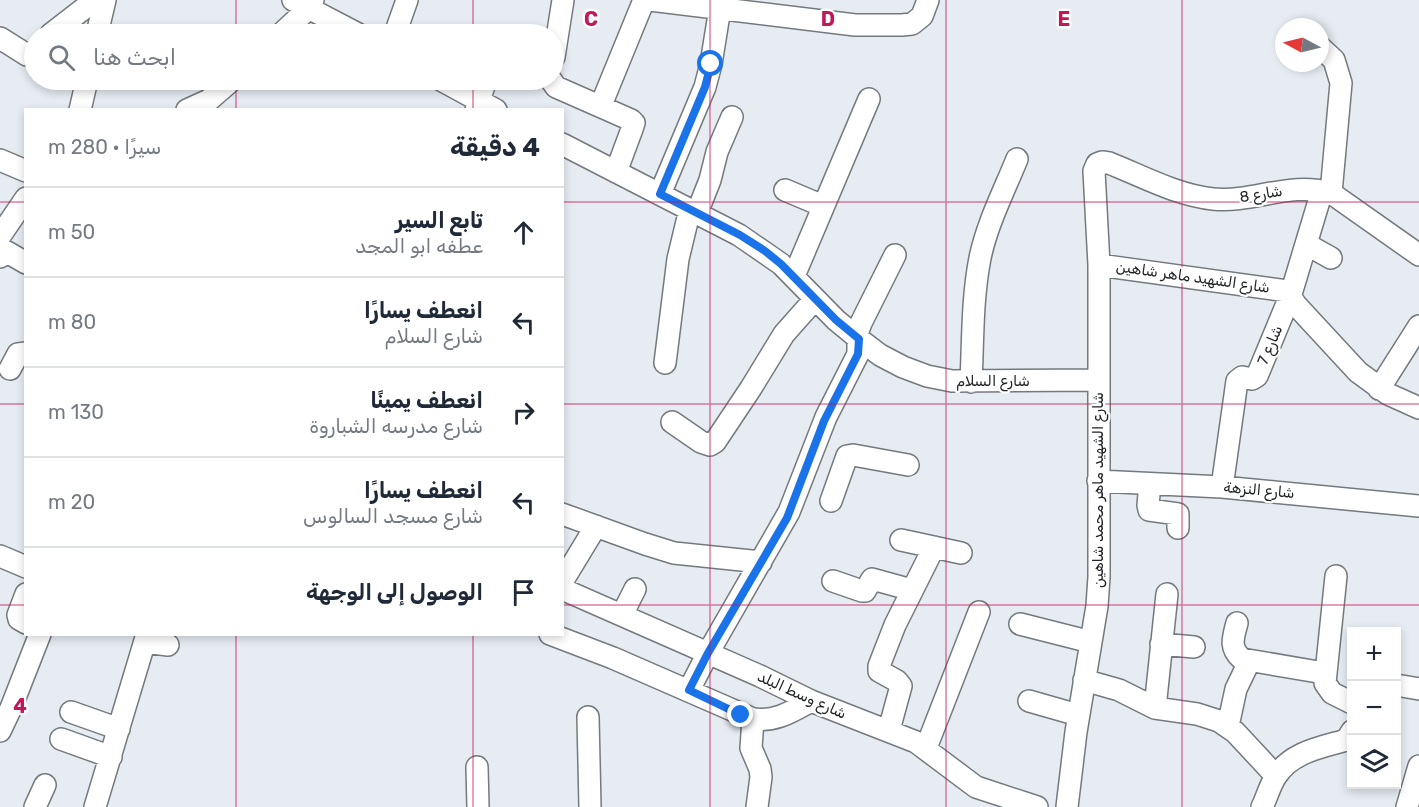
<!DOCTYPE html>
<html lang="ar">
<meta charset="utf-8">
<style>
:root{--surface:#fff;--page:#f6f6f7;--text:#1f2937;--muted:#747a83;--line:#e0e1e3}
body{margin:0;font-family:Rubik,"Noto Naskh Arabic",sans-serif;background:var(--page);color:var(--text);direction:rtl}
.controls{position:absolute;right:18px;bottom:18px;display:grid;overflow:hidden;border-radius:0px;box-shadow:0 3px 9px #0003}
.controls button{width:54px;height:54px;display:grid;place-items:center;padding:0;border:0;border-bottom:2px solid var(--line);background:var(--surface);color:var(--text);font:30px sans-serif}
.compass{position:absolute;left:1275px;top:18px;width:54px;height:54px;border-radius:50%;background:var(--surface);box-shadow:0 3px 9px #0003;rotate:277deg}
.stop{position:absolute;width:18px;height:18px;margin:-14px;border:4px solid #1a73e8;border-radius:50%;background:#fff}
.stop.end{background:#1a73e8;border-color:#fff;box-shadow:0 2px 6px #0008}
.list{margin:0;padding:0;list-style:none}
h2{display:flex;justify-content:space-between;align-items:center;height:78px;margin:0;padding:0 24px;font-size:26px}
h2 small{font-size:20px;font-weight:400;color:var(--muted)}
.list li{display:grid;grid-template-columns:39px 1fr auto;gap:18px;align-items:center;box-sizing:border-box;height:90px;padding:0 24px;border-top:2px solid var(--line)}
.list b{display:block;font-size:22px;white-space:nowrap}
.list p{margin:0;font-size:20px;white-space:nowrap;color:var(--muted)}
.list em{font-size:20px;font-style:normal;color:var(--muted)}
.icon{flex:none;width:33px;height:33px;fill:none;stroke:currentColor;stroke-width:2;stroke-linecap:round;stroke-linejoin:round}
.map{position:relative;flex:none;width:1419px;height:807px;overflow:hidden;direction:ltr}
.search{position:absolute;background:var(--surface);box-shadow:0 3px 9px #0003;left:24px;top:24px;width:540px;height:66px;display:flex;align-items:center;gap:15px;box-sizing:border-box;padding:0 21px;border-radius:33px;color:var(--muted);font-size:22px}
.panel{position:absolute;background:var(--surface);box-shadow:0 3px 9px #0003;left:24px;top:108px;width:540px;height:528px;border-radius:0px;direction:rtl}
.map>svg:first-child{display:block}
.lines{fill:none;stroke-linecap:round;stroke-linejoin:round}
.street-casing{stroke:#74797e;stroke-width:24}
.street{stroke:#fff;stroke-width:21}
.route{stroke:#1a73e8;stroke-width:8}
.grid{fill:none;stroke:#c2185b;stroke-width:1.5;stroke-opacity:0.55}
.labels{text-anchor:middle;dominant-baseline:central;stroke-width:4.5;stroke-linejoin:round;paint-order:stroke}
.street-label{font-size:15px;fill:#212426;stroke:#fff}
.grid-label{font-size:20px;text-anchor:middle;font-weight:bold;fill:#c2185b;stroke:#fff;stroke-width:4.5;stroke-linejoin:round;paint-order:stroke}
</style>
<div class="map">
<svg width="1419" height="807" viewBox="0 0 1419 807">
<rect width="100%" height="100%" fill="#e6ecf2"/>
<g class="lines">
<defs>
<path id="street" d="M 293,0 L 358,34
M 650,0 L 855,25 L 902,25 L 912,24 L 922,16 L 928,0
M 51,34 L 95,0
M 97,34 L 105,0
M 281,34 L 309,8 L 313,0
M 395,34 L 407,0
M 0,38 L 27,55 L 34,54
M 1320,47 L 1334,60 L 1341,83 L 1331,193
M 554,57 L 563,0
M 441,80 L 496,110
M 551,80 L 556,87 L 631,120 L 634,123 L 632,129 L 616,172
M 601,105 L 644,0
M 80,110 L 87,80
M 187,110 L 209,100 L 232,80
M 476,110 L 486,80
M 562,144 L 739,235 L 781,264 L 836,320 L 859,339 L 880,355 L 903,367 L 927,376 L 952,381 L 1098,380
M 0,160 L 26,171
M 785,190 L 823,206
M 660,194 L 705,87 L 711,64 L 720,8
M 697,213 L 710,180 L 717,152 L 732,117
M 0,236 L 26,198
M 1306,244 L 1331,258
M 0,257 L 7,252 L 26,263
M 1099,265 L 1287,291 L 1296,305 L 1358,372 L 1388,394 L 1419,408
M 794,276 L 869,99
M 665,363 L 678,259 L 690,209
M 10,369 L 18,354 L 26,353
M 971,382 C 973,341 972,299 980,258 C 987,224 1004,191 1017,159
M 1379,389 L 1419,326
M 672,422 L 701,442 L 710,445 L 715,442 L 751,388 L 784,334 L 815,299
M 1098,481 L 1222,487 L 1419,506
M 1150,484 L 1148,505 L 1149,510 L 1178,514 L 1178,528
M 1222,487 L 1237,381 L 1242,377 L 1252,379 L 1257,376 L 1291,294 L 1322,191
M 831,501 L 847,456 L 853,455 L 908,465
M 562,514 L 645,544 L 674,553 L 761,562
M 901,540 L 961,553
M 0,556 L 26,567
M 1336,576 L 1325,683 L 1332,693 L 1352,703
M 833,581 L 862,591 L 865,591 L 872,579 L 912,590
M 562,582 L 596,526
M 562,589 L 760,676 L 811,701 L 916,742 L 976,787 L 1037,807
M 26,594 L 18,615 L 19,619 L 26,623
M 622,615 L 635,589
M 1237,623 C 1233,638 1229,648 1242,659 L 1324,673
M 1020,624 L 1091,642
M 550,634 L 613,658 L 753,719 C 776,722 791,712 811,701
M 145,642 L 168,645
M 1161,644 L 1194,647
M 1084,680 L 1119,690 L 1155,708 L 1197,714 L 1219,721 L 1235,732 L 1276,776
M 1396,685 L 1419,689
M 689,690 L 708,653 L 789,512 L 826,417 L 858,354 L 858,331 L 861,323 L 895,255
M 1029,701 L 1078,715
M 1155,708 L 1167,594
M 71,712 L 119,729
M 588,717 L 590,807
M 753,719 L 751,748 L 760,769 L 761,777 L 757,807
M 1228,726 L 1236,689 L 1249,662
M 889,730 L 901,686 L 897,681 L 879,671 L 879,666 L 895,625 L 934,547
M 0,731 L 11,708 L 40,634
M 61,739 L 111,757
M 926,748 L 979,612
M 477,767 L 478,807
M 35,807 L 45,785
M 95,807 L 147,634
M 1067,807 L 1076,732 L 1097,606 L 1099,577 L 1099,265 L 1094,171 L 1097,164 L 1102,162 L 1109,163 C 1142,176 1176,195 1213,199 C 1254,203 1289,181 1331,193 L 1419,255
M 1262,807 C 1267,797 1270,785 1276,776 C 1291,753 1318,748 1343,741 L 1347,739 L 1352,731
M 1407,807 L 1419,766"/>
</defs>
<!-- street casing -->
<use href="#street" class="street-casing"/>
<!-- street -->
<use href="#street" class="street"/>
</g>
<g class="lines">
<!-- route -->
<path class="route" d="M 711,64 L 705,87 L 660,194 L 740,235 L 765,251 L 781,264 L 836,320 L 859,339 L 858,354 L 824,421 L 787,518 L 708,653 L 689,690 L 741,715"/>
</g>
<!-- grid -->
<path class="grid" d="M 236,0 L 236,34M 473,0 L 473,34M 710,0 L 710,807M 946,0 L 946,807M 1182,0 L 1182,807M 236,80 L 236,110M 473,80 L 473,110M 0,202 L 26,202M 562,202 L 1419,202M 0,404 L 26,404M 562,404 L 1419,404M 0,605 L 26,605M 562,605 L 1419,605M 236,634 L 236,807M 473,634 L 473,807"/>
<g class="labels">
<!-- street labels -->
<g class="street-label">
<text transform="translate(1261 194) rotate(-9)">شارع 8</text>
<text transform="translate(1193 277) rotate(8)">شارع الشهيد ماهر شاهين</text>
<text transform="translate(1270 345) rotate(-67)">شارع 7</text>
<text x="993" y="381">شارع السلام</text>
<text transform="translate(1098 490) rotate(-90)">شارع الشهيد ماهر محمد شاهين</text>
<text transform="translate(1259 490) rotate(5)">شارع النزهة</text>
<text transform="translate(802 695) rotate(24)">شارع وسط البلد</text>
</g>
</g>
<g class="grid-label">
<text x="591" y="26">C</text>
<text x="828" y="26">D</text>
<text x="1064" y="26">E</text>
<text x="20" y="713">4</text>
</g>
</svg>
<div class="controls">
<button>+</button>
<button>−</button>
<button><svg class="icon" aria-label="layers" viewBox="0 0 24 24"><path d="M12 4l9 5-9 5-9-5zM3 14l9 5 9-5"/></svg></button>
</div>
<svg class="compass" viewBox="-18 -18 36 36"><path d="M0-13l5 13h-10z" fill="#e53935"/><path d="M0 13l5-13h-10z" fill="#747a83"/></svg>
<div class="stop" style="left:711px;top:64px"></div>
<div class="stop end" style="left:741px;top:715px"></div>
<div class="search"><svg class="icon" aria-label="search" viewBox="0 0 24 24"><circle cx="10" cy="10" r="6"/><path d="M15 15l6 6"/></svg>ابحث هنا</div>
<section class="panel">
<h2>4 دقيقة<small>سيرًا · 280 m</small></h2>
<ul class="list">
<li><svg class="icon" aria-label="ahead" viewBox="0 0 24 24"><path d="M12 20V5M6 11l6-6 6 6"/></svg><div><b>تابع السير</b><p>عطفه ابو المجد</p></div><em>50 m</em></li>
<li><svg class="icon" aria-label="left" viewBox="0 0 24 24"><path d="M17 20v-9H6M10 6l-5 5 5 5"/></svg><div><b>انعطف يسارًا</b><p>شارع السلام</p></div><em>80 m</em></li>
<li><svg class="icon" aria-label="right" viewBox="0 0 24 24"><path d="M7 20v-9h11M14 6l5 5-5 5"/></svg><div><b>انعطف يمينًا</b><p>شارع مدرسه الشباروة</p></div><em>130 m</em></li>
<li><svg class="icon" aria-label="left" viewBox="0 0 24 24"><path d="M17 20v-9H6M10 6l-5 5 5 5"/></svg><div><b>انعطف يسارًا</b><p>شارع مسجد السالوس</p></div><em>20 m</em></li>
<li><svg class="icon" aria-label="arrive" viewBox="0 0 24 24"><path d="M6 21V4h12l-3 4 3 4H6"/></svg><div><b>الوصول إلى الوجهة</b></div></li>
</ul>
</section>
</div>
